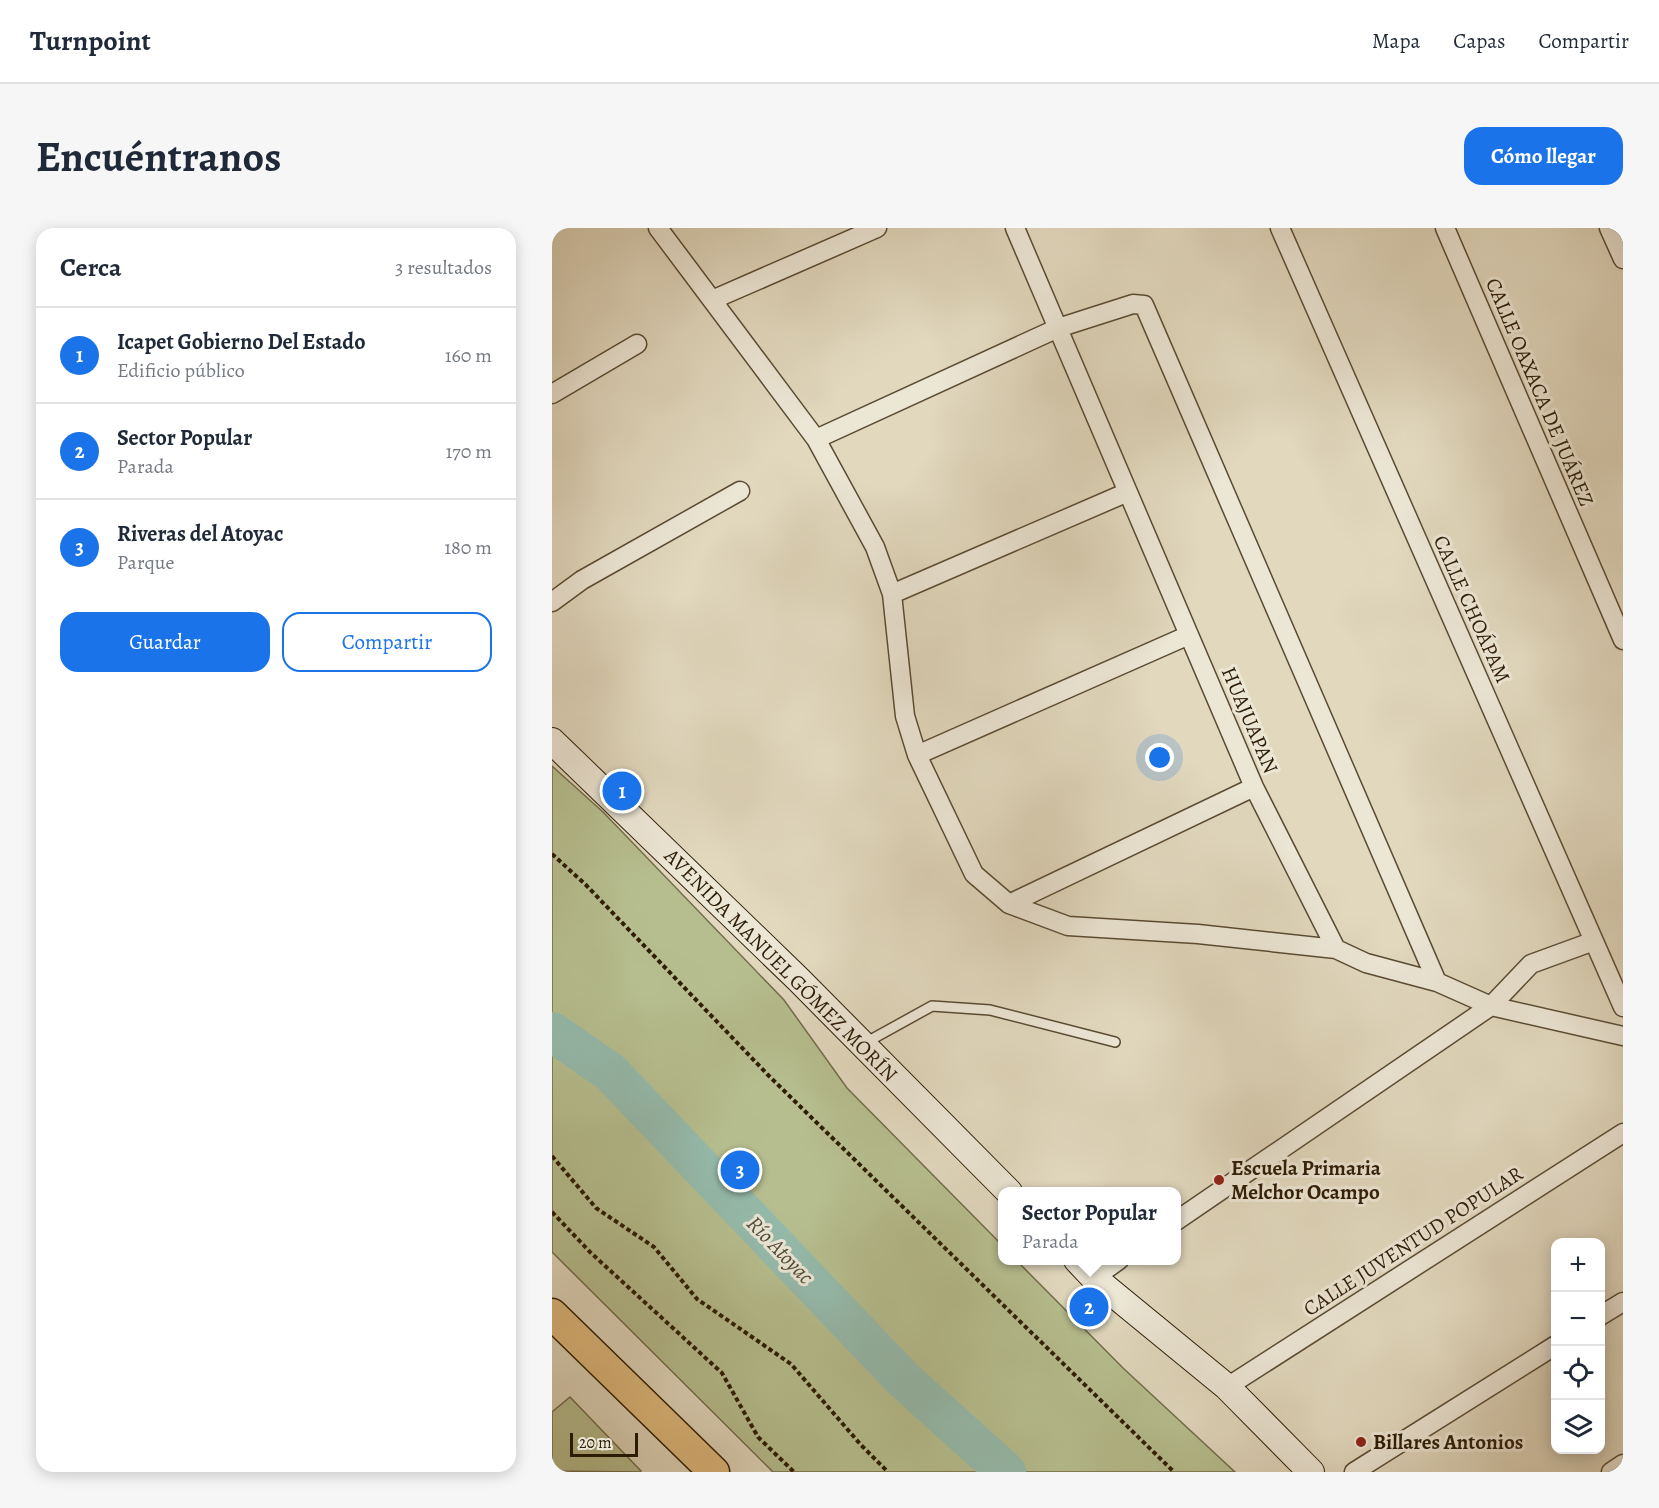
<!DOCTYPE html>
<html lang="es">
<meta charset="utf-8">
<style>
:root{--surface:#fff;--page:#f6f6f7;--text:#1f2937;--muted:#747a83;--line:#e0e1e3;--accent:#1a73e8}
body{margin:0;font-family:Alegreya,serif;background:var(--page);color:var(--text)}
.controls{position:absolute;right:18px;bottom:18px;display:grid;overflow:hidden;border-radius:12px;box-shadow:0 3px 15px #0003}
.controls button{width:54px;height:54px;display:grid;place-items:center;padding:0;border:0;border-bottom:2px solid var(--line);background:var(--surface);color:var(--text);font:30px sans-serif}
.scale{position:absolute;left:18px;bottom:15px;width:68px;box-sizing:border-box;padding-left:6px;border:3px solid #2d1c05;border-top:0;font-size:16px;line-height:21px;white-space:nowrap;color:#2d1c05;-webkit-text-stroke:4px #ece6d5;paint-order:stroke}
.you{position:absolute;left:608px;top:530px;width:21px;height:21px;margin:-15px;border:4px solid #fff;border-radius:50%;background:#1a73e8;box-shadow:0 0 0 9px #1a73e833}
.badge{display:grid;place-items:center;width:39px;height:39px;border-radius:50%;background:var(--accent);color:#fff;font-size:20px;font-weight:700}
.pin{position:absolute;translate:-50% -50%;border:3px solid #fff;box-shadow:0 2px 6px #0006}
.popup{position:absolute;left:446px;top:959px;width:183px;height:78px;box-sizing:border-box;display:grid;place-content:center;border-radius:12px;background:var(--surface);filter:drop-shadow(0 2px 4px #0005);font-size:20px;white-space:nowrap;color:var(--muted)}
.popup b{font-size:22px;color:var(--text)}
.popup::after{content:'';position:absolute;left:50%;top:100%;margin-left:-12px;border:12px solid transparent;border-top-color:var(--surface)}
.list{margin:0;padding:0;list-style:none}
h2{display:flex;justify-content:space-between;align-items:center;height:78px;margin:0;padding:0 24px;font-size:26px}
h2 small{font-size:20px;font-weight:400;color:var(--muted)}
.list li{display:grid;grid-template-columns:39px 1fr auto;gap:18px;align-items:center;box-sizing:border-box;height:96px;padding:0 24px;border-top:2px solid var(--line)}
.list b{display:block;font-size:22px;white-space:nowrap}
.list p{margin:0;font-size:20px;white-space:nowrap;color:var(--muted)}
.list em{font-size:20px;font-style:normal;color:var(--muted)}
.actions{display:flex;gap:12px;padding:18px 24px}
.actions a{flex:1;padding:14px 0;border:2px solid var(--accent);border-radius:18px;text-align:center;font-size:21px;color:var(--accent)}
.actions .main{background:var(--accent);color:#fff}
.icon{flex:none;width:33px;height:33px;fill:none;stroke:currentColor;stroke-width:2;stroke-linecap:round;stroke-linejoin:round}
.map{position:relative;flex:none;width:1071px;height:1244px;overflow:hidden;border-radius:18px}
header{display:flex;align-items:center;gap:36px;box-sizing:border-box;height:84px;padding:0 30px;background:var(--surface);border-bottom:2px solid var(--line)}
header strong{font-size:28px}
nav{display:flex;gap:33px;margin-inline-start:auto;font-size:21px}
.intro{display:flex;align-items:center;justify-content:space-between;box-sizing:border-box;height:144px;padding:0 36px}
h1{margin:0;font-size:42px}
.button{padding:15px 27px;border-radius:18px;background:var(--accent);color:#fff;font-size:21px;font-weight:700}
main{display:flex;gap:36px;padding:0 36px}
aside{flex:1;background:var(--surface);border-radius:18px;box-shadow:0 3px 15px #0003}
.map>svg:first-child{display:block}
.green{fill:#b6be8f;stroke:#726d4a;stroke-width:1.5}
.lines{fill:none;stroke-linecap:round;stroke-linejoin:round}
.river{stroke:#95bbac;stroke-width:40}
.lane-casing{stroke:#5a4b33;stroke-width:12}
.street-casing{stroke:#5a4b33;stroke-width:21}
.secondary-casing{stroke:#2d1c05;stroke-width:28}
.primary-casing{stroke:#2d1c05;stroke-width:33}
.path{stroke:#2d1c05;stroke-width:4;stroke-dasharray:4.5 3;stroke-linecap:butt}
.lane{stroke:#ece6d5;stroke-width:9}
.street{stroke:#ece6d5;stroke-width:18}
.secondary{stroke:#ece6d5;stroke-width:26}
.primary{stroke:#e0bc7f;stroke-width:30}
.poi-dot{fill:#8f2418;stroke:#ece6d5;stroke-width:2}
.labels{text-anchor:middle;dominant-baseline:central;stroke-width:6;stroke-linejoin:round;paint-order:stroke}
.street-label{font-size:21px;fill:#2d1c05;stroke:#ece6d5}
.poi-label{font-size:21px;font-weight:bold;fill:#2d1c05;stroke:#ece6d5;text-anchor:start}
.water-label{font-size:22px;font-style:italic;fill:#4c4c37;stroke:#ece6d5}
</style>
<header>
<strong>Turnpoint</strong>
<nav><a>Mapa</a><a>Capas</a><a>Compartir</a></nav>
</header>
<div class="intro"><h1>Encuéntranos</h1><a class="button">Cómo llegar</a></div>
<main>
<aside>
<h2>Cerca<small>3 resultados</small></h2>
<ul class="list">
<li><span class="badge">1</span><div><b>Icapet Gobierno Del Estado</b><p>Edificio público</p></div><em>160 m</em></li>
<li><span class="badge">2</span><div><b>Sector Popular</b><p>Parada</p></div><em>170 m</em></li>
<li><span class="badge">3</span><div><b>Riveras del Atoyac</b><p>Parque</p></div><em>180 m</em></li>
</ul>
<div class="actions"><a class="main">Guardar</a><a>Compartir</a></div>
</aside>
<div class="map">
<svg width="1071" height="1244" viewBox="0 0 1071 1244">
<rect width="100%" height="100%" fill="#e1d8be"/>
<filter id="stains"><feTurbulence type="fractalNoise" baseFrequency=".00333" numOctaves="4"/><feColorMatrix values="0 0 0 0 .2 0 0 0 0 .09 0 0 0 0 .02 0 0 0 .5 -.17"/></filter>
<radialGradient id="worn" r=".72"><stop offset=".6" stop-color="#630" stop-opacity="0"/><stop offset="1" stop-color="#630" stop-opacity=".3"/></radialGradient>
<!-- green -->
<path class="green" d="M 0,538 L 51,584 L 232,772 L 295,860 L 450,1017 L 450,1032 L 465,1033 L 571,1140 L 683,1244 L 221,1244 L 0,1024 Z
M 18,1169 L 89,1243 L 88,1244 L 0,1243 L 0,1184 Z"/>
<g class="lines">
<!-- river -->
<path class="river" d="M 0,804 L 58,844 L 351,1151 L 454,1244"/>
<defs>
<path id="lane" d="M 313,815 L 380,778 L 438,782 L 563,814"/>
<path id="street" d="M 106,0 L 264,211 L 323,319 L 340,366 L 353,488 L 365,527 L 422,646 L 457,676 L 516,698 L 646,706 L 784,721
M 463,0 L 702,559 L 784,721 L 814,735 L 885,754 L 939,778 L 1071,808
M 728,0 L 1071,779
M 893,0 L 1071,412
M 1057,0 L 1071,31
M 160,72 L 325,0
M 0,166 L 85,116
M 264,211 L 506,100 L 581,76 L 592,77 L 885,754
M 340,366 L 576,264
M 0,374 L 30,352 L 188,263
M 365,527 L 637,407
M 457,676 L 702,559
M 624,993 L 939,778 L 979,736 L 1042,713
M 542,1050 L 567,1032
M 1048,1088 L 1071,1074
M 675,1159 L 1071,905
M 802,1244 L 1004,1117
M 1059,1244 L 1071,1236"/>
<path id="secondary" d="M 0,513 L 247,752 L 457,964
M 525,1032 L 542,1050 L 675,1159 L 759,1244"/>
<path id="primary" d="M 0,1086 L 162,1244"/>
</defs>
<!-- lane casing -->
<use href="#lane" class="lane-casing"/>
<!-- street casing -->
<use href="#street" class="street-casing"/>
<!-- secondary casing -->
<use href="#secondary" class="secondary-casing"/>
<!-- primary casing -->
<use href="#primary" class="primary-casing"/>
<!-- path -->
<path class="path" d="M 0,626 L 34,657 L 217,848 L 622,1244
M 0,928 L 44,980 L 102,1019 L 145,1071 L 239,1136 L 309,1217 L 336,1244
M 0,984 L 39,1025 L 170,1145 L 206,1209 L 242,1244"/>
<!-- lane -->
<use href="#lane" class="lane"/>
<!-- street -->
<use href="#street" class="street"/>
<!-- secondary -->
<use href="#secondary" class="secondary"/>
<!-- primary -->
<use href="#primary" class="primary"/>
</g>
<!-- markers -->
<g class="poi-dot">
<circle cx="667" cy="952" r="6"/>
<circle cx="809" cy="1214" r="6"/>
</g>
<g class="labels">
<!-- street labels -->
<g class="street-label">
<text transform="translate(988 164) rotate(67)">CALLE OAXACA DE JUÁREZ</text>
<text transform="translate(920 381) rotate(66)">CALLE CHOÁPAM</text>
<text transform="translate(698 492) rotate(67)">HUAJUAPAN</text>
<text transform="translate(229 737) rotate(45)">AVENIDA MANUEL GÓMEZ MORÍN</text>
<text transform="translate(861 1013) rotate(-33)">CALLE JUVENTUD POPULAR</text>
</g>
<!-- poi labels -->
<g class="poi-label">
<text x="679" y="940">Escuela Primaria<tspan x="679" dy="24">Melchor Ocampo</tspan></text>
<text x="821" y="1214">Billares Antonios</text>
</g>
<!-- water labels -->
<g class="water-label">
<text transform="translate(228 1022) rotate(46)">Río Atoyac</text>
</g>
</g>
<rect width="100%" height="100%" filter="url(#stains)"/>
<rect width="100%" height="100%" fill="url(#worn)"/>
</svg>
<div class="controls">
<button>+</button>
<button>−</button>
<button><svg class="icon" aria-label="locate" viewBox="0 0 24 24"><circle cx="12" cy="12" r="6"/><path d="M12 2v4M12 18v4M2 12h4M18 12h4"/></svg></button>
<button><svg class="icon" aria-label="layers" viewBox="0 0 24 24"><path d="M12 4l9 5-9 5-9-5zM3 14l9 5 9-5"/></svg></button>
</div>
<div class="scale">20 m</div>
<div class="you"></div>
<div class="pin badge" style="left:70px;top:563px">1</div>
<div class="pin badge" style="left:537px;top:1079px">2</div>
<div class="popup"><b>Sector Popular</b>Parada</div>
<div class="pin badge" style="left:188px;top:942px">3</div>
</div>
</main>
